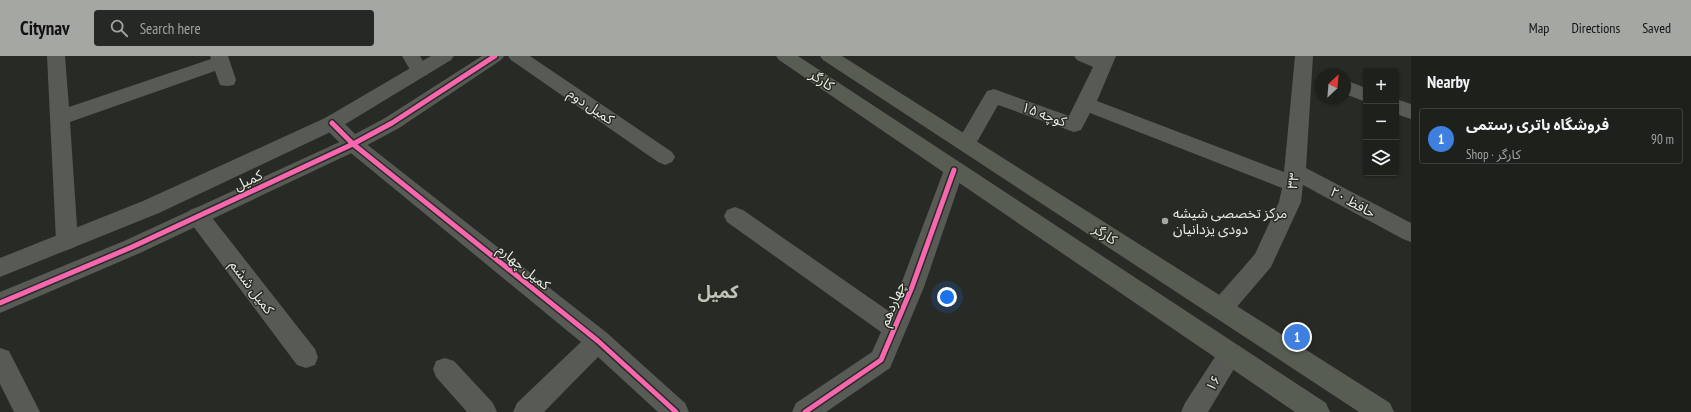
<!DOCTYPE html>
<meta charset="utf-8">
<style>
:root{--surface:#1e201c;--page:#262825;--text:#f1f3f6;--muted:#a1a3a3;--line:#3c3e3b;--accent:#a5a8a2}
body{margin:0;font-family:"PT Sans Narrow","Noto Sans Arabic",sans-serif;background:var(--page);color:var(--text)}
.controls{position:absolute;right:12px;top:12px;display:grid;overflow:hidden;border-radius:4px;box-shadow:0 1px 3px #0004}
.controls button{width:36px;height:36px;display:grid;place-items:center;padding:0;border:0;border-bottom:1px solid var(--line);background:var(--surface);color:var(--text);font:20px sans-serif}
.compass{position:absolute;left:1315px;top:12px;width:36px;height:36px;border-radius:50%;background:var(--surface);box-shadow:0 1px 3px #0004;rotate:26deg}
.you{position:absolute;left:947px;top:241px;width:14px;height:14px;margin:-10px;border:3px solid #fff;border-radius:50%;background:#1a73e8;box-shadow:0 0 0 6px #1a73e833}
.badge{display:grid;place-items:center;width:26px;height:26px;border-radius:50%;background:var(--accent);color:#fff;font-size:13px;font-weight:700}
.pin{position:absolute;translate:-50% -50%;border:2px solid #fff;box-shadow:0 1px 4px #0006}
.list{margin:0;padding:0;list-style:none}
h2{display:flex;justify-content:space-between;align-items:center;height:52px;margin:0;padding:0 16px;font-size:17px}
h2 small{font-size:13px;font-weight:400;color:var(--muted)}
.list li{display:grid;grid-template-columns:26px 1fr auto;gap:12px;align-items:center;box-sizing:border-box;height:56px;margin:0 8px 8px;padding:0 8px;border:1px solid var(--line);border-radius:4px}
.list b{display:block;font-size:15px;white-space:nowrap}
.list p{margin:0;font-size:13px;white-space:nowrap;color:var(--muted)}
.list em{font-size:13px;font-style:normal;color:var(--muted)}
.icon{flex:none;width:22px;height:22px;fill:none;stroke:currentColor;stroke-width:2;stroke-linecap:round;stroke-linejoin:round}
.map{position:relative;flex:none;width:1411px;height:356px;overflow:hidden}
header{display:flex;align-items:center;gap:24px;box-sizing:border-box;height:56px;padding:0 20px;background:var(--accent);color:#111}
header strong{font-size:19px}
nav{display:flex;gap:22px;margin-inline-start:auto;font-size:14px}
.search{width:280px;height:36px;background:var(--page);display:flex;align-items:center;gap:10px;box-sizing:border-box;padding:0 14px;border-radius:4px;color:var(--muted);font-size:15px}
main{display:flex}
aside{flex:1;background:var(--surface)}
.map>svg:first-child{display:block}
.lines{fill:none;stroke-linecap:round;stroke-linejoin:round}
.minor{fill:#585a56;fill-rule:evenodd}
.tertiary{fill:#585a56;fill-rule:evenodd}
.primary{fill:#585d54;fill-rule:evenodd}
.cycleway-casing{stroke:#282c23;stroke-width:8}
.cycleway{stroke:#f766af;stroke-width:5}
.poi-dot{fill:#a5a8a2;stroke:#282c23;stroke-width:1.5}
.labels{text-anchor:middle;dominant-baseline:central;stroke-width:3;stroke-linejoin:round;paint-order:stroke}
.street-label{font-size:14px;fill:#e9ece6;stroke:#282c23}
.poi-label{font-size:14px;fill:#e9ece6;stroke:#282c23;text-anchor:start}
.district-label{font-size:18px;font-weight:bold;fill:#bec4b9;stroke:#282c23}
</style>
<header>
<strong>Citynav</strong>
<div class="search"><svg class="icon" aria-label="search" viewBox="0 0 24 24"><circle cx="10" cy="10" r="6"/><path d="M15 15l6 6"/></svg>Search here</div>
<nav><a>Map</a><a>Directions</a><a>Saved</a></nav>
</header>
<main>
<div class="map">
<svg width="1411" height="356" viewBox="0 0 1411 356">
<rect width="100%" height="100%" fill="#282a25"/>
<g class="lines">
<!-- minor -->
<path class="minor" d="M 47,0 L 65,0 L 69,51 L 211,3 L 210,0 L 228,0 L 236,24 L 234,29 L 227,30 L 220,29 L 215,15 L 70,66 L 78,185 L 75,191 L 67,194 L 59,191 L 56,185 Z
M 402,0 L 420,0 L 429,15 L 427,19 L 420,21 L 413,19 Z
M 508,0 L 530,0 L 672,96 L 675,101 L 672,106 L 665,109 L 658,106 L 511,4 Z
M 1074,0 L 1116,0 L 1097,45 L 1284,116 L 1295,0 L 1313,0 L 1306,112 L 1411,167 L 1411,186 L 1403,183 L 1303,129 L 1301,146 L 1271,211 L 1229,260 L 1221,263 L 1213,260 L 1209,253 L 1213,246 L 1255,198 L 1279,146 L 1282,132 L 1090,57 L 1081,74 L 1074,76 L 998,49 L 973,93 L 966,95 L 959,93 L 956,88 L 987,35 L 994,33 L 1069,60 L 1093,11 L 1077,4 Z
M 1345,24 L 1366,32 L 1366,46 L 1345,38 Z
M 1396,43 L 1411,48 L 1411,63 L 1396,58 Z
M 332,60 L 339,62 L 360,83 L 607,277 L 685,347 L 689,356 L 658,356 L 598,301 L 544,356 L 513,356 L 517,347 L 581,286 L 346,93 L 325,72 L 322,67 L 325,62 Z
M 954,106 L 961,108 L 964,114 L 924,231 L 890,312 L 826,356 L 792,356 L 796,347 L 872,296 L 881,276 L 727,166 L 724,160 L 727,154 L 735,151 L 743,154 L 890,256 L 900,231 L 944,114 L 947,108 Z
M 198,151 L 206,154 L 315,293 L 318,301 L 315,309 L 306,312 L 297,309 L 190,166 L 187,160 L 190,154 Z
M 1231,287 L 1240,290 L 1243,298 L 1208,356 L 1181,356 L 1185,347 L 1222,290 Z
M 0,292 L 9,295 L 40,356 L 14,356 L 0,328 Z
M 445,302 L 454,305 L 493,347 L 497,356 L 467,356 L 436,321 L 433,313 L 436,305 Z"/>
<!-- tertiary -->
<path class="tertiary" d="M 431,0 L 454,0 L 451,4 L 339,72 L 159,157 L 0,221 L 0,202 L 143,145 L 325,62 Z
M 482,0 L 504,0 L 501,4 L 399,72 L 360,93 L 140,197 L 0,257 L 0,236 L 124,185 L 346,83 L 385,62 Z"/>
<!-- primary -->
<path class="primary" d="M 776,0 L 798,0 L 1326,347 L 1330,356 L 1295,356 L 779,4 Z
M 820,0 L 842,0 L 1390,347 L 1394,356 L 1359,356 L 823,4 Z"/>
<defs>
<path id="cycleway" d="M 332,67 L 353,88 L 598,285 L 676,356
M 0,247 L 132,191 L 353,88 L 392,67 L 495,0
M 805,356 L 881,304 L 912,231 L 954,114"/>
</defs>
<!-- cycleway casing -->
<use href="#cycleway" class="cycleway-casing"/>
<!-- cycleway -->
<use href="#cycleway" class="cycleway"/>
</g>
<!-- markers -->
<circle class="poi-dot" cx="1165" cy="165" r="4"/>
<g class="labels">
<!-- street labels -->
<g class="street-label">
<text transform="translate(822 24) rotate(34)">کارگر</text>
<text transform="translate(591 50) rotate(34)">کمیل دوم</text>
<text transform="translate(1044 58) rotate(20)">کوچه ۱۵</text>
<text transform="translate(248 124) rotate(-25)">کمیل</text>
<text transform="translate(1293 125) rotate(-81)">۳۳</text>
<text transform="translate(1353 146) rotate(28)">حافظ ۲۰</text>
<text transform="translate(1105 178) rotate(33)">کارگر</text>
<text transform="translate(524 211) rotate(39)">کمیل چهارم</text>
<text transform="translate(252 231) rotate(53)">کمیل ششم</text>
<text transform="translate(892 248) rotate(-68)">چهاردهم</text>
<text transform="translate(1213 327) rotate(-58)">۱۶</text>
</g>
<!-- poi labels -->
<g class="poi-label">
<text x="1173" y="157">مرکز تخصصی شیشه<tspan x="1173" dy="16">دودی یزدانیان</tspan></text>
</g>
<!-- district labels -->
<g class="district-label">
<text x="718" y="235">کمیل</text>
</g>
</g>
</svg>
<div class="controls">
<button>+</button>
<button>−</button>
<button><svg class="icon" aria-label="layers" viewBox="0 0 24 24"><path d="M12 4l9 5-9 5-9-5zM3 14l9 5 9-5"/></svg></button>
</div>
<svg class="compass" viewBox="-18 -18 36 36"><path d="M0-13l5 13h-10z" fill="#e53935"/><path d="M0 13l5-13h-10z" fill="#a1a3a3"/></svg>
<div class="you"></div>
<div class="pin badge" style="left:1297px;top:281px;background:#3f7fe0">1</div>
</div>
<aside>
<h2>Nearby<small></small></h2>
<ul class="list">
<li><span class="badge" style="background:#3f7fe0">1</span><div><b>فروشگاه باتری رستمی</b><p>Shop · کارگر</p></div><em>90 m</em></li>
</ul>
</aside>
</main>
